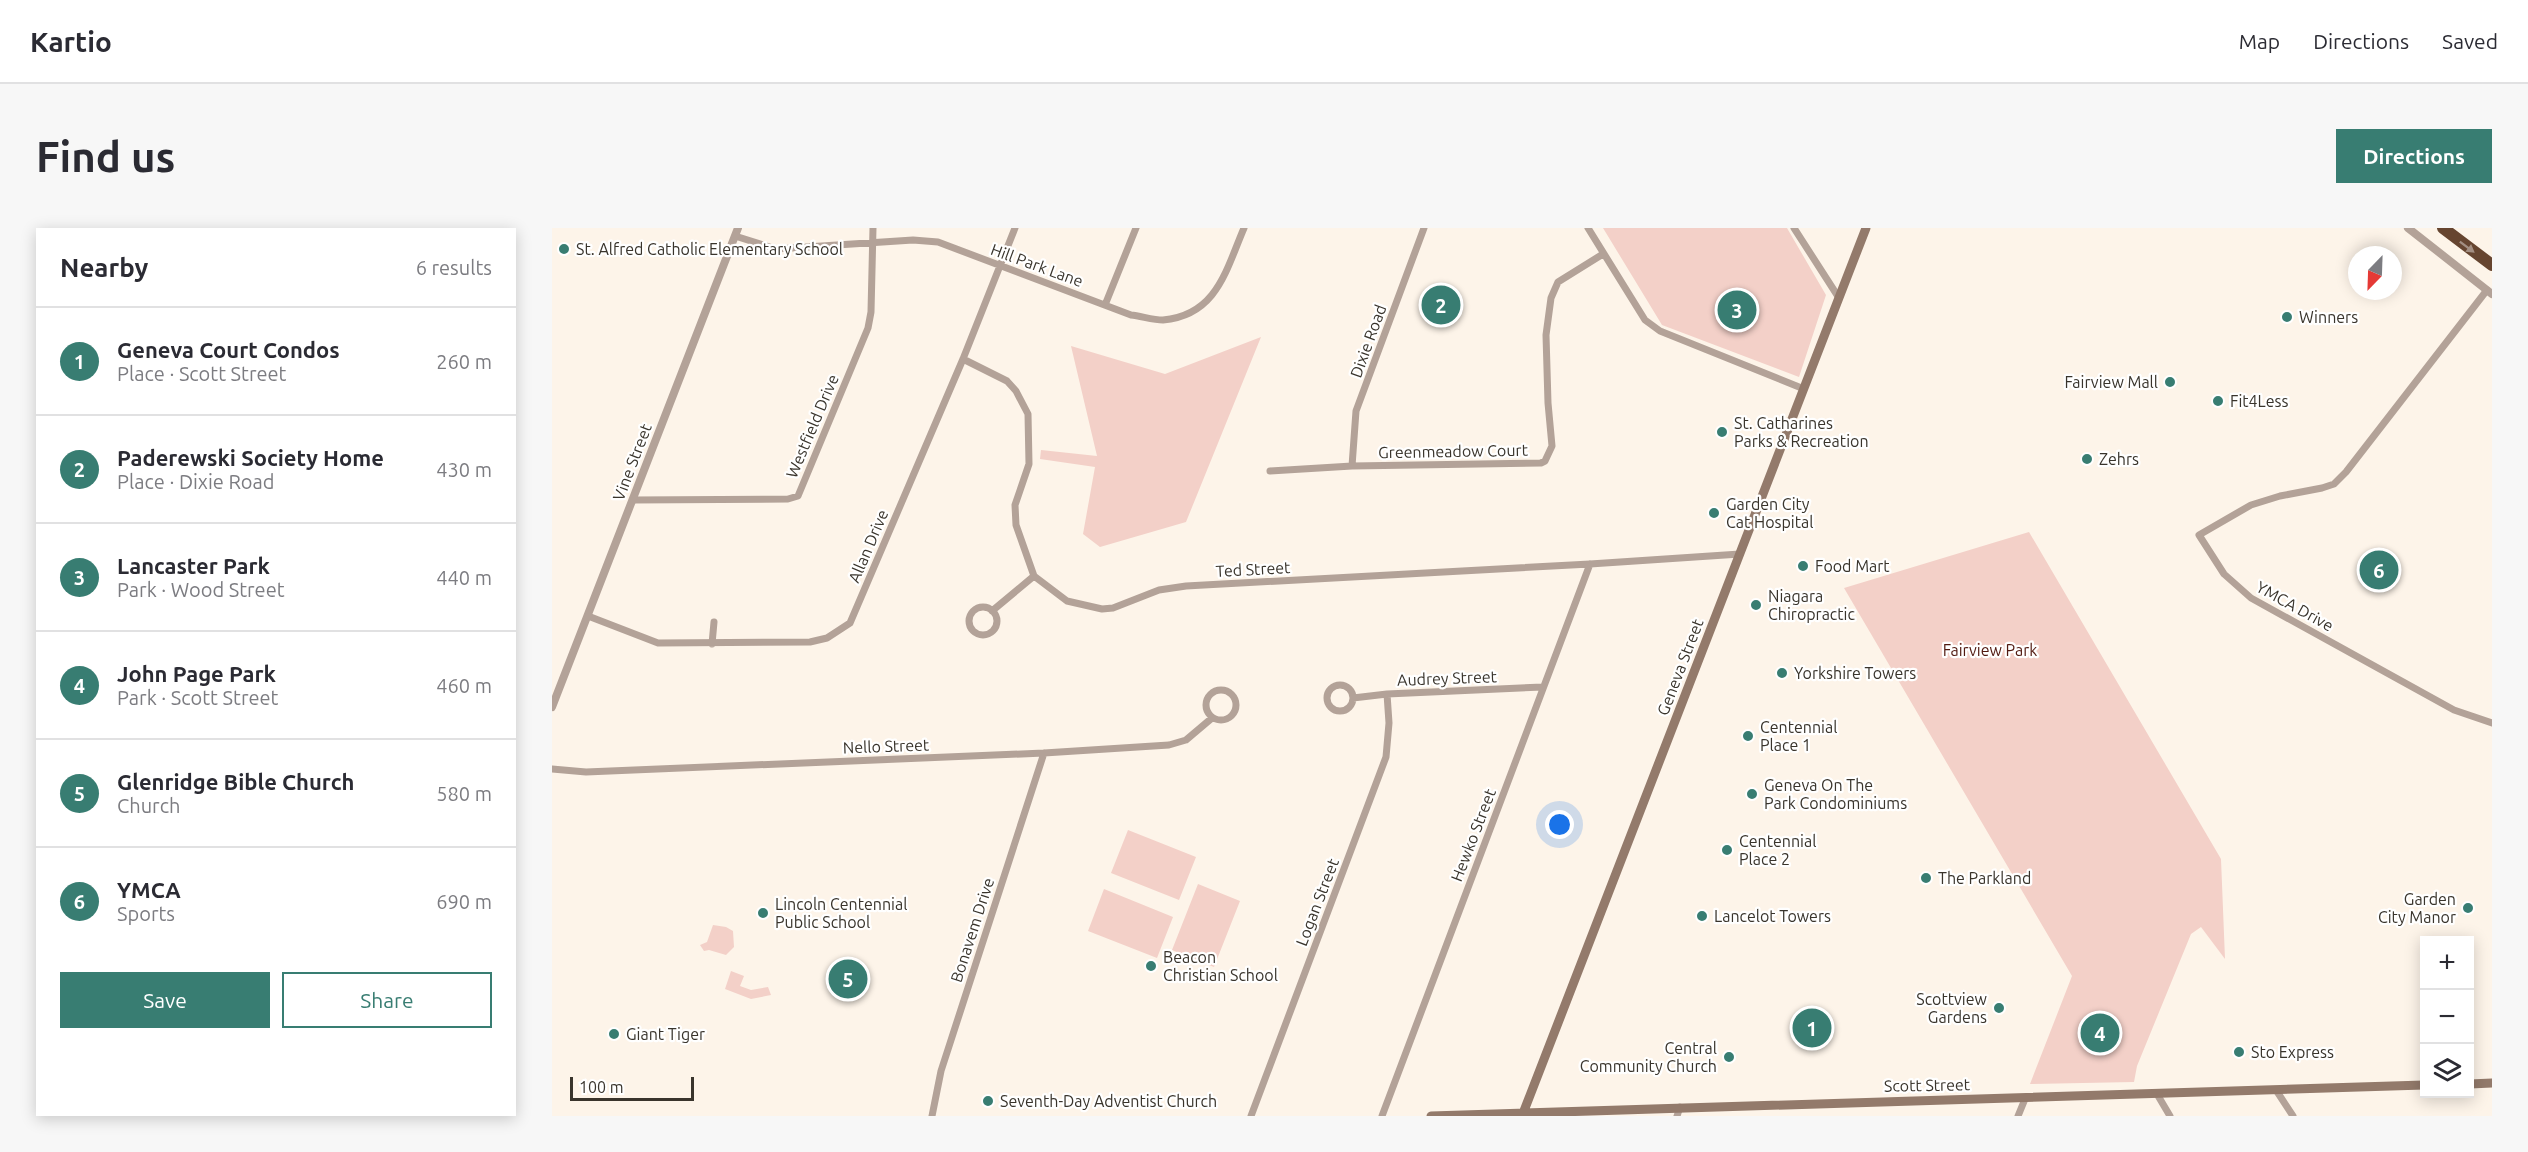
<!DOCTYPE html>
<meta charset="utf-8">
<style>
:root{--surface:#fff;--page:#f7f7f7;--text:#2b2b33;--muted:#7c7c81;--line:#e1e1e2;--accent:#387d72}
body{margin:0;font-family:Ubuntu,sans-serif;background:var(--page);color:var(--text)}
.controls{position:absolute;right:18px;bottom:18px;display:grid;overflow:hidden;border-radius:0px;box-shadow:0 3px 15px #0003}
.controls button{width:54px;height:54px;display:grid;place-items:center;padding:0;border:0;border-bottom:2px solid var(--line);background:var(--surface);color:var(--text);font:30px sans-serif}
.compass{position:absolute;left:1796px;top:18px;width:54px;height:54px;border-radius:50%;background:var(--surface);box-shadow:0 3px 15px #0003;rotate:203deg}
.scale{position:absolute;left:18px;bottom:15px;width:124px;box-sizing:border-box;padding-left:6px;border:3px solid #39342c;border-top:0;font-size:16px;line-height:21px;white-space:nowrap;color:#39342c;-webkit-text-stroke:4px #fff;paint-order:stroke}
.you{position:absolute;left:1008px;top:597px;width:21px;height:21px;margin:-15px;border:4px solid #fff;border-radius:50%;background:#1a73e8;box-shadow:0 0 0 9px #1a73e833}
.badge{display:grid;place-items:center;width:39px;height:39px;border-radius:50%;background:var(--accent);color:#fff;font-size:20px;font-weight:700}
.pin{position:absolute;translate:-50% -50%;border:3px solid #fff;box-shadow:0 2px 6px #0006}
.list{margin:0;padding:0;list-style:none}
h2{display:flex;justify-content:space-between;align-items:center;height:78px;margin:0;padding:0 24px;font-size:26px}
h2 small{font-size:20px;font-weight:400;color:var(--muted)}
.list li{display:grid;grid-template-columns:39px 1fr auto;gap:18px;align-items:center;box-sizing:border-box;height:108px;padding:0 24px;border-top:2px solid var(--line)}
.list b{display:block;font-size:22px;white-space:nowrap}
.list p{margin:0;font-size:20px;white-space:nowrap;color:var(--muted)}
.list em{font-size:20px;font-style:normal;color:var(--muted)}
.actions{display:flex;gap:12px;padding:18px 24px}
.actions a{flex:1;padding:14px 0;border:2px solid var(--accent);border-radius:0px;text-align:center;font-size:21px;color:var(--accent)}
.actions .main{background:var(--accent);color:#fff}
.icon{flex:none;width:33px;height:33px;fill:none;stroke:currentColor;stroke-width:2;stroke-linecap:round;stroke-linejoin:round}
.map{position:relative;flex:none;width:1940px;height:888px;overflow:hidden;border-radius:0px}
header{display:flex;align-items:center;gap:36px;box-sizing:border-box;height:84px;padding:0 30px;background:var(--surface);border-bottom:2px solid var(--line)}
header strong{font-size:28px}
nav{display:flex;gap:33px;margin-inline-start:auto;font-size:21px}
.intro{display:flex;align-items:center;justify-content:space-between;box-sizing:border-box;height:144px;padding:0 36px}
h1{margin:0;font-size:42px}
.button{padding:15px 27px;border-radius:0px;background:var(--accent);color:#fff;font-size:21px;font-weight:700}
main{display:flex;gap:36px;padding:0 36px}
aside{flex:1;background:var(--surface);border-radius:0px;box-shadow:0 3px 15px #0003}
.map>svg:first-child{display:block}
.green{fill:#f3d0c8}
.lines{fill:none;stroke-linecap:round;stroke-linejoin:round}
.minor{stroke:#b3a298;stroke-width:7}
.tertiary{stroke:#b3a298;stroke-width:8}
.secondary{stroke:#937a6b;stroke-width:9}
.motorway{stroke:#664530;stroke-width:12}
.oneway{fill:#a38f83}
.poi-dot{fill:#387d72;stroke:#fff;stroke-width:2}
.labels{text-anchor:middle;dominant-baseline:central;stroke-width:4.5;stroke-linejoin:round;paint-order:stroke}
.poi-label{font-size:16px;fill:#39342c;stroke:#fff;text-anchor:start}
.street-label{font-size:16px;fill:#39342c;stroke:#fff}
.park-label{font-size:16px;fill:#511910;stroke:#fff}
</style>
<header>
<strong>Kartio</strong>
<nav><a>Map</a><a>Directions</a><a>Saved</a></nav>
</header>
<div class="intro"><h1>Find us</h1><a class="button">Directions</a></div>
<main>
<aside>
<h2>Nearby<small>6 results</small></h2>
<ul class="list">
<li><span class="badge">1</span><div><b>Geneva Court Condos</b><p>Place · Scott Street</p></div><em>260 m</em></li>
<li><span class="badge">2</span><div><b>Paderewski Society Home</b><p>Place · Dixie Road</p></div><em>430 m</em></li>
<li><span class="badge">3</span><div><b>Lancaster Park</b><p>Park · Wood Street</p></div><em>440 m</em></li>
<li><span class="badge">4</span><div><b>John Page Park</b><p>Park · Scott Street</p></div><em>460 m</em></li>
<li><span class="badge">5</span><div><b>Glenridge Bible Church</b><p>Church</p></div><em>580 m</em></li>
<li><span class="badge">6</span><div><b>YMCA</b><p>Sports</p></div><em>690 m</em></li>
</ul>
<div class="actions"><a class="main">Save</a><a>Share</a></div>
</aside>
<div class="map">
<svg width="1940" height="888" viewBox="0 0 1940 888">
<rect width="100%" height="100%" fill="#fdf4e9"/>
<!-- green -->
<path class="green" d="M 1051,0 L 1235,0 L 1274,67 L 1247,149 L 1110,97 Z
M 709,109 L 634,294 L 548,319 L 531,306 L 543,239 L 488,231 L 489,222 L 545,228 L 519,118 L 613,146 Z
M 1477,304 L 1669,631 L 1673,731 L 1649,699 L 1639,706 L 1585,838 L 1582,854 L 1478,856 L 1520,748 L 1292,360 Z
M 576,602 L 644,629 L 627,672 L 559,645 Z
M 646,656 L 688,673 L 662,739 L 620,722 Z
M 552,661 L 621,689 L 605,730 L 536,703 Z
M 161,697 L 174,699 L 181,703 L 182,719 L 174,727 L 157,722 L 152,723 L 148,717 L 155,714 Z
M 179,743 L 192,748 L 188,758 L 199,762 L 216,759 L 219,767 L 199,771 L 173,761 Z"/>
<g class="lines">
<!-- minor -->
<path class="minor" d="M 1036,0 L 1093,92 L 1108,103 L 1252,161
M 1242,0 L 1287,70
M 183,8 L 224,21 L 361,12 L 386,14 L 579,87 C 589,88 601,92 611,92 C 665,87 674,42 692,0
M 1935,62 L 1794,244 L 1782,256 L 1770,260 L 1728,268 L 1699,277 L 1647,307 L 1672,346 L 1699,370 L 1902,482 L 1940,495
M 553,77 L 584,0
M 411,131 L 455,153 L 464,163 L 476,186 L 477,236 L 463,277 L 464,297 L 482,348 L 515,373 L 550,381 L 561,380 L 607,362 L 634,358 L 1038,336 L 1188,326
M 800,238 L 804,183 L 872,0
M 718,243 L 800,238 L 989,235 L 993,233 L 1000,218 L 996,175 L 994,107 L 999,70 L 1006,54 L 1051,26
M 81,272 L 236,271 L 246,268 L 316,100 L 319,84 L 321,0
M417 393a14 14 0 1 1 28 0a14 14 0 1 1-28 0Z
M 440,383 L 482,348
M 36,388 L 106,415 L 258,414 L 275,410 L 298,395 L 411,131 L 463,0
M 160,416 L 162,394
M775 470a13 13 0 1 1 26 0a13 13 0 1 1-26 0Z
M654 477a15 15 0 1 1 30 0a15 15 0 1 1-30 0Z
M 801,470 L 835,466 L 991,459
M 0,541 L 34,544 L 492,525 L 617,517 L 634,512 L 660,490
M 1724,862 L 1741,888
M 1605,866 L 1618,888
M 380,888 L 389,843 L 492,525
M 699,888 L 834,529 L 837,495 L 835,466
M 830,888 L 1038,336
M 1125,888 L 1128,879
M 1466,888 L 1473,871"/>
<!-- tertiary -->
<path class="tertiary" d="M 1856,0 L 1940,66
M 0,479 L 186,0"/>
<!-- secondary -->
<path class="secondary" d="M 1918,856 L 1940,855
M 879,888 L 1872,857
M 970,888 L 1314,0"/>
<!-- motorway -->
<path class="motorway" d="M 1891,0 L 1940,37"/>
</g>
<!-- one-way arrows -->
<defs><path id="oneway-solid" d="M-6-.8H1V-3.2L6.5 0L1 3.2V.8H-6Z" transform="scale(1.5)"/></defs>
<use class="oneway" href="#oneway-solid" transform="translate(1915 19) rotate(37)"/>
<!-- markers -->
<g class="poi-dot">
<circle cx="12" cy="21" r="6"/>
<circle cx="1735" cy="89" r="6"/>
<circle cx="1618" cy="154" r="6"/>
<circle cx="1666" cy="173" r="6"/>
<circle cx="1170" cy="204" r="6"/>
<circle cx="1535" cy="231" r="6"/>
<circle cx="1162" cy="285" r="6"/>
<circle cx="1251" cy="338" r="6"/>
<circle cx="1204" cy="377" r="6"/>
<circle cx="1230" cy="445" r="6"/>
<circle cx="1196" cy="508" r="6"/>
<circle cx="1200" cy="566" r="6"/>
<circle cx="1175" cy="622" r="6"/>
<circle cx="1374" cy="650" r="6"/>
<circle cx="1916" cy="680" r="6"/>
<circle cx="211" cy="685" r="6"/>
<circle cx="1150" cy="688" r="6"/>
<circle cx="599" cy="738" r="6"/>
<circle cx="1447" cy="780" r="6"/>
<circle cx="62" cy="806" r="6"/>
<circle cx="1687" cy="824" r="6"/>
<circle cx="1177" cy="829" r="6"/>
<circle cx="436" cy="873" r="6"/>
</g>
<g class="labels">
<!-- poi labels -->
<g class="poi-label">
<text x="24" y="21">St. Alfred Catholic Elementary School</text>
<text x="1747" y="89">Winners</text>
<text x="1606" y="154" text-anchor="end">Fairview Mall</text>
<text x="1678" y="173">Fit4Less</text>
<text x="1182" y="195">St. Catharines<tspan x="1182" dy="18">Parks &amp; Recreation</tspan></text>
<text x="1547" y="231">Zehrs</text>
<text x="1174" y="276">Garden City<tspan x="1174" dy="18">Cat Hospital</tspan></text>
<text x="1263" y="338">Food Mart</text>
<text x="1216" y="368">Niagara<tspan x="1216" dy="18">Chiropractic</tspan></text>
<text x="1242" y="445">Yorkshire Towers</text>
<text x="1208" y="499">Centennial<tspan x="1208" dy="18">Place 1</tspan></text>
<text x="1212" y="557">Geneva On The<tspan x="1212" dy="18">Park Condominiums</tspan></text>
<text x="1187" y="613">Centennial<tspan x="1187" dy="18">Place 2</tspan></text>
<text x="1386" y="650">The Parkland</text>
<text x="1904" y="671" text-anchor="end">Garden<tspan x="1904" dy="18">City Manor</tspan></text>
<text x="223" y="676">Lincoln Centennial<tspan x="223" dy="18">Public School</tspan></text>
<text x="1162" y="688">Lancelot Towers</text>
<text x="611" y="729">Beacon<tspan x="611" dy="18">Christian School</tspan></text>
<text x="1435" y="771" text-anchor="end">Scottview<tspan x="1435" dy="18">Gardens</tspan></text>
<text x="74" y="806">Giant Tiger</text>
<text x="1165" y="820" text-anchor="end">Central<tspan x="1165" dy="18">Community Church</tspan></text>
<text x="1699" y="824">Sto Express</text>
<text x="448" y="873">Seventh-Day Adventist Church</text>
</g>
<!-- street labels -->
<g class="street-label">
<text transform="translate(485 37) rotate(20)">Hill Park Lane</text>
<text transform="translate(816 113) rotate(-70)">Dixie Road</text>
<text transform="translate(260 198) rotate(-67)">Westfield Drive</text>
<text transform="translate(901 223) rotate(-1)">Greenmeadow Court</text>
<text transform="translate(80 234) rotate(-69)">Vine Street</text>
<text transform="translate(316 318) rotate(-67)">Allan Drive</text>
<text transform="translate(701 341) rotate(-3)">Ted Street</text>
<text transform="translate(1743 378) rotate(29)">YMCA Drive</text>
<text transform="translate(1128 439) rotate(-69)">Geneva Street</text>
<text transform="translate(895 450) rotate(-2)">Audrey Street</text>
<text transform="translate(334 518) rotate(-2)">Nello Street</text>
<text transform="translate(921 607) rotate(-69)">Hewko Street</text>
<text transform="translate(765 674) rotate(-69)">Logan Street</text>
<text transform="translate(420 702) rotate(-72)">Bonavem Drive</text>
<text transform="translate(1375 857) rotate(-1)">Scott Street</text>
</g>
<!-- park labels -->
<g class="park-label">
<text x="1438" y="422">Fairview Park</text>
</g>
</g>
</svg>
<div class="controls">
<button>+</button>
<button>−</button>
<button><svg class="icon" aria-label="layers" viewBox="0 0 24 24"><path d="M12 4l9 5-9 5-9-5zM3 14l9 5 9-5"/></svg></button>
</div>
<svg class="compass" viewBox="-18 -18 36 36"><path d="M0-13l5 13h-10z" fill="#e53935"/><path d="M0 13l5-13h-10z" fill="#7c7c81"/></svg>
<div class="scale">100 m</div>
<div class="you"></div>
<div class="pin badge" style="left:1260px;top:800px">1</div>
<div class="pin badge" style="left:889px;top:77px">2</div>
<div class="pin badge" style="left:1185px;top:82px">3</div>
<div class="pin badge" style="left:1548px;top:805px">4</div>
<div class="pin badge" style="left:296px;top:751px">5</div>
<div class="pin badge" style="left:1827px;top:342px">6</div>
</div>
</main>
